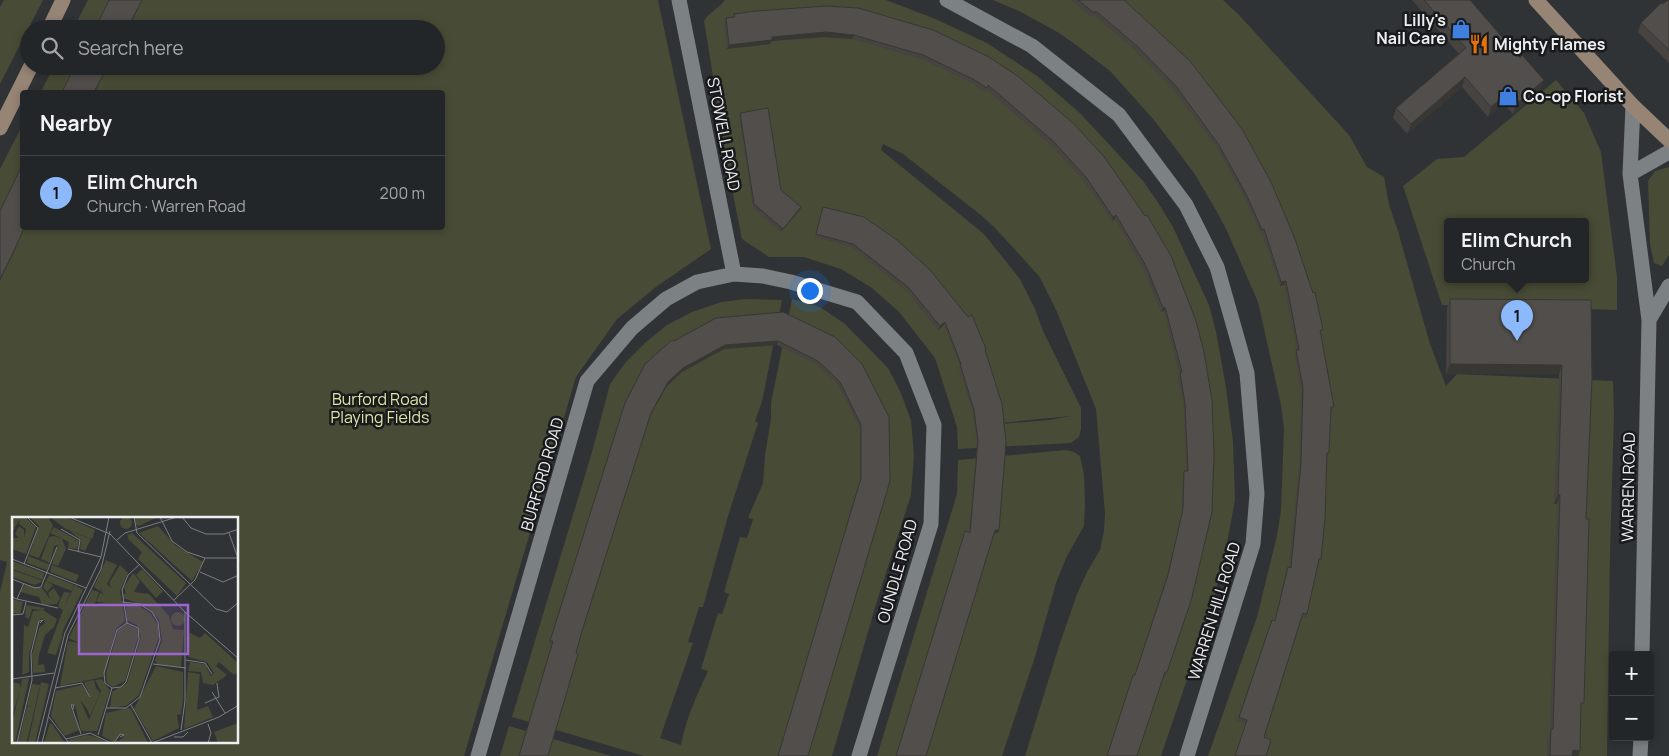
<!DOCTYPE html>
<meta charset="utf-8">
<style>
:root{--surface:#232628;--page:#2b2e30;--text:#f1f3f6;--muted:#a3a5a8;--line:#404345;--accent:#8cb9fc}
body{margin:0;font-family:Manrope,sans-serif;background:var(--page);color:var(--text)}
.controls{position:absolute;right:15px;bottom:15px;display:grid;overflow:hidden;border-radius:5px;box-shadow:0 2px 8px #0003}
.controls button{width:45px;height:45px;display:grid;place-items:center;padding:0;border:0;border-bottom:1px solid var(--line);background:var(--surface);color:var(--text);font:25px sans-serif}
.you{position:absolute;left:809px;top:290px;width:18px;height:18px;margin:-12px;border:4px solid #fff;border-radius:50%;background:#1a73e8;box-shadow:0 0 0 8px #1a73e833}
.badge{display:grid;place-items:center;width:32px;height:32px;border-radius:50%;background:var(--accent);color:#111;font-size:16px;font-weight:700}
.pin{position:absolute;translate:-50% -41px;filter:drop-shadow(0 1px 2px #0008)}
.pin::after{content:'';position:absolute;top:26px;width:18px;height:15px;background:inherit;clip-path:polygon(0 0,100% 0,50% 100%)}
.popup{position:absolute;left:1444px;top:218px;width:145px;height:65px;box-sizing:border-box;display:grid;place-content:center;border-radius:5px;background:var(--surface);filter:drop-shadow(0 1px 4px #0005);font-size:16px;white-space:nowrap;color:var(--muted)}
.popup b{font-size:19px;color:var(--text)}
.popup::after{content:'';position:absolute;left:50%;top:100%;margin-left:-10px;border:10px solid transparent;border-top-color:var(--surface)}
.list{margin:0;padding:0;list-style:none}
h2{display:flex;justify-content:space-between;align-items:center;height:65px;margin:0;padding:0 20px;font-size:21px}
h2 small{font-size:16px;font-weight:400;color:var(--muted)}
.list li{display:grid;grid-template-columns:32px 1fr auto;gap:15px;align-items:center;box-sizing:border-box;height:75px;padding:0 20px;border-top:1px solid var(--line)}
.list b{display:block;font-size:19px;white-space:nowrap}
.list p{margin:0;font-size:16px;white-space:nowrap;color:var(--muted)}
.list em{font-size:16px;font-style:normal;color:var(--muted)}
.icon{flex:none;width:28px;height:28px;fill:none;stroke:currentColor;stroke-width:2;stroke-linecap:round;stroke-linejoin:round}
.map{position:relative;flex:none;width:1669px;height:756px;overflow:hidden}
.search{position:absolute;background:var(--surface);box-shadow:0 2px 8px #0003;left:20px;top:20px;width:425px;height:55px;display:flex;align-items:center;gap:12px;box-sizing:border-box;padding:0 18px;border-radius:28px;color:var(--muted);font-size:19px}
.panel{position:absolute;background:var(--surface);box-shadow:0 2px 8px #0003;left:20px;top:90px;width:425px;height:140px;border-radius:5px}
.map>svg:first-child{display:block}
.green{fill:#484b35;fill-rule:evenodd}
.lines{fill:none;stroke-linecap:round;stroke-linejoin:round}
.street{stroke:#7c8184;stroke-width:15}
.secondary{stroke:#968475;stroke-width:15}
.wall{fill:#464340}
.shaded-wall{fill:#393734}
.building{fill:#514e4b;stroke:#393734}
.labels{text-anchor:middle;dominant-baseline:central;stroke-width:5;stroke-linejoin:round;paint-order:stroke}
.poi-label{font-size:16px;font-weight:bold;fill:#edeff1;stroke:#191a1c;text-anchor:start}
.street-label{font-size:16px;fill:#edeff1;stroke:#191a1c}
.park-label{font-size:16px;fill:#dee5a6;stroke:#191a1c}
.inset-road{fill:none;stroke:#7b7e81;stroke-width:1}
.view{fill:#9d66ce;fill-opacity:0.15;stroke:#9d66ce;stroke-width:2.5}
.inset-edge{fill:none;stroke:#edeff1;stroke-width:2.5}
</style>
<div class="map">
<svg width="1669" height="756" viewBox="0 0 1669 756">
<rect width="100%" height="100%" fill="#2f3336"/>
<!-- green -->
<path class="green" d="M 4,0 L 43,0 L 0,84 L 0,7 Z
M 88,0 L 658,0 L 711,249 L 656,287 L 617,319 L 576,377 L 464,756 L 0,756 L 0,592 L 7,562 L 0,560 L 0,169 L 22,126 L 22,228 L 442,228 L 442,92 L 41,92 L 54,66 L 436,66 L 436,29 L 73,29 ZM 14,518 L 238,518 L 238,742 L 14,742 Z
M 725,0 L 886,0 L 933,18 L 987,43 L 1037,76 L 1080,113 L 1143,181 L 1159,204 L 1173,227 L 1209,305 L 1216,332 L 1226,387 L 1233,442 L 1235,500 L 1224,559 L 1210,612 L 1161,756 L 1025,756 L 1059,646 L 1077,594 L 1087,572 L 1100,550 L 1104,531 L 1105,513 L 1096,409 L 1057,312 L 1039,276 L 995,228 L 982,216 L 903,154 L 883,144 L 881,150 L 984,234 L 1020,279 L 1035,309 L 1044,333 L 1081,408 L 1081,429 L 1079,437 L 1071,443 L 958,449 L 957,427 L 935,358 L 899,312 L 872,288 L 841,269 L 804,257 L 769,257 L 742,239 L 729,174 L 704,21 C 707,14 719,8 725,0 ZM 1071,416 L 1050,420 L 989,425 L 989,424 Z
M 993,0 L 1223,0 L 1239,15 L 1349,135 L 1367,167 L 1384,177 L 1389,205 L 1398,231 L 1430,344 L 1446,386 L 1457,374 L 1613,381 L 1614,415 L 1610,553 L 1607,756 L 1208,756 L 1257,617 L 1277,536 L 1281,510 L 1284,429 L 1281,405 L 1258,302 L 1227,231 L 1217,212 L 1194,173 L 1154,120 L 1110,71 L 1076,45 L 1059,33 L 1021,12 Z
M 1556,80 L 1584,113 L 1601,152 L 1617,277 L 1617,310 L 1442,305 L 1403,186 L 1437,159 L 1464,157 ZM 1448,222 L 1586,222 L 1586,280 L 1448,280 Z
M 1669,167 L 1669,255 L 1662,266 L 1654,263 L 1650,244 L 1648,181 L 1655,171 Z
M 745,299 L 782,300 L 762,402 L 755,421 L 758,423 L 728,516 L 703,607 L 699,607 L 688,642 L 693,643 L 660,738 L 681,745 C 686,718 697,695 708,671 L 701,669 L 718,613 L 722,614 L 729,594 L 724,592 L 740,537 L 747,538 L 753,519 L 748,518 L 763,483 L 765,455 L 771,419 L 771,403 L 792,299 L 820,307 L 845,324 L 888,368 L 900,391 L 911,420 L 914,455 L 911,495 L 877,601 L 832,756 L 644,756 L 512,717 L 592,452 L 610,384 L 625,363 L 646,342 L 667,325 L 692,312 L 721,302 Z
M 1066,450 L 1074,452 L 1080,456 L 1084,475 L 1085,505 L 1084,526 L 1066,558 L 1056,583 L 1035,657 L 1002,756 L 877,756 L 957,494 L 958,460 Z
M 509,726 L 611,756 L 500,756 Z"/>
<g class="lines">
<!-- street -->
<path class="street" d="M 679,0 L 734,274
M 947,0 L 1032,46 L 1119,115 L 1186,205 L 1217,267 L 1247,373 L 1257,494 L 1253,544 L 1187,756
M 1633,106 L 1630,174 L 1649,320 L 1642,655
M 1630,174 L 1669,152
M 1649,320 L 1669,286
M 478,756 L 587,381 L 632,328 L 666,299 L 697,282 L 734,274 L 763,276 L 791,282 L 857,302 L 906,353 L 934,425 L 931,524 L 859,756
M 1640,756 L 1641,737"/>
<!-- secondary -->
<path class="secondary" d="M 1536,0 L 1633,106 L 1669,140
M 49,29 L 63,0
M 0,128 L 31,66"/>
</g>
<!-- wall -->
<path class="wall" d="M 1071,0 L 1124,0 L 1190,61 L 1321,334 L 1334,407 L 1332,411 L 1331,411 L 1319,563 L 1318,563 L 1307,614 L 1306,618 L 1302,617 L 1264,737 L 1266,756 L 1246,724 L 1237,721 L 1272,620 L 1275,621 L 1286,571 L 1288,567 L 1289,567 L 1299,467 L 1301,391 L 1295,354 L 1297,350 L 1284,285 L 1280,286 L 1262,233 L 1261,234 L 1246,200 L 1231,173 L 1218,149 L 1174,90 L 1136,51 L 1094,15 L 1092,17 Z
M 1412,0 L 1470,0 L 1540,90 L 1513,114 L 1503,103 L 1488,117 L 1462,87 L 1407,134 L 1393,118 L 1396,108 L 1459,54 Z
M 1669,0 L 1669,63 L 1638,32 L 1641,23 Z
M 826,6 L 1019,77 L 1196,321 L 1191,601 L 1165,677 L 1135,675 L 1166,579 L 1182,513 L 1183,475 L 1184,471 L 1186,471 L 1184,408 L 1178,377 L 1179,374 L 1164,311 L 1161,312 L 1144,270 L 1115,219 L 1112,221 L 1084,181 L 1052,146 L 987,90 L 985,92 L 972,83 L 922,59 L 852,39 L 824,37 L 772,41 L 770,44 L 727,49 L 724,22 L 726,18 L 733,17 L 734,14 Z
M 740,113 L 781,190 L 801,207 L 800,210 L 781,232 L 753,208 L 739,116 Z
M 822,210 L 985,352 L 999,530 L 998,533 L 969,533 L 977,445 L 973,413 L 959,368 L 960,365 L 944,325 L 938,330 L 907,291 L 852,247 L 815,237 Z
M 1450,299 L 1591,300 L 1580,751 L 1578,756 L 1547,756 L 1547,738 L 1550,732 L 1557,504 L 1554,504 L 1559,374 L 1446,374 L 1447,308 Z
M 783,312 L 889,417 L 860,481 L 860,428 L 838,385 L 817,364 L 777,345 L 724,349 L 682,372 L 667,386 L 650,416 L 551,645 L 549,644 L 560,609 L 674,341 Z"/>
<!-- shaded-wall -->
<path class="shaded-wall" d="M 142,0 L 128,29 L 127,29 Z
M 826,32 L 854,35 L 852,39 L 824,37 L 772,41 L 770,44 L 727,49 L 729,45 L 772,37 Z
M 108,66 L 95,92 L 94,92 Z
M 1465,77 L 1462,87 L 1407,134 L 1411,124 Z
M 1544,80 L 1540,90 L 1513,114 L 1516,104 Z
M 1507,94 L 1503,103 L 1488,117 L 1491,107 Z
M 801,207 L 800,210 L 781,232 L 783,229 Z
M 1116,215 L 1115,219 L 1112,221 L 1113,217 Z
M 25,228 L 11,258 L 0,281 L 0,279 Z
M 1286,281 L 1284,285 L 1280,286 L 1281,282 Z
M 1165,307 L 1164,311 L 1161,312 L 1163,308 Z
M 945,322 L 944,325 L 938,330 L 940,326 Z
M 778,341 L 777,345 L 724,349 L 682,372 L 667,386 L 649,417 L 668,382 L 683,368 L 725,345 Z
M 1450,364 L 1562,365 L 1559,374 L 1446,374 Z
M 1558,495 L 1560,495 L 1557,504 L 1554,504 Z
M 995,530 L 999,530 L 998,533 L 993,533 Z
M 1573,750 L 1580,751 L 1578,756 L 1571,756 Z"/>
<!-- building -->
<path class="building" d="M 109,0 L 142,0 L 127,29 L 95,29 Z
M 1078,0 L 1124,0 L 1190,61 L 1242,129 L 1271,182 L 1295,239 L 1313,293 L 1315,292 L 1323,330 L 1320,330 L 1334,407 L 1331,407 L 1329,453 L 1327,453 L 1325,518 L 1321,559 L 1319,559 L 1307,614 L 1303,613 L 1264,737 L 1271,740 L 1266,756 L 1235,756 L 1247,720 L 1239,717 L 1272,620 L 1275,621 L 1288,567 L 1291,568 L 1301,463 L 1303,387 L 1296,350 L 1299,350 L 1286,281 L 1281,282 L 1264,229 L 1262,230 L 1247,196 L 1219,145 L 1176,86 L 1138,47 L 1096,11 L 1094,13 Z
M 1424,0 L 1470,0 L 1520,58 L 1522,55 L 1544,80 L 1516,104 L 1507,94 L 1491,107 L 1465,77 L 1411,124 L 1396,108 L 1466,48 Z
M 1668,0 L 1669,0 L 1669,50 L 1641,23 L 1661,3 L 1663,4 Z
M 826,6 L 858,8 L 933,30 L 989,57 L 1019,77 L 1074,124 L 1105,158 L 1145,216 L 1147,215 L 1171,256 L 1196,321 L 1204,352 L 1212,400 L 1214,455 L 1212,512 L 1191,601 L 1167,672 L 1165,672 L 1137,756 L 1107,756 L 1133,675 L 1135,675 L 1168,575 L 1183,509 L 1184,471 L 1188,471 L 1185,403 L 1180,373 L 1182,372 L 1165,307 L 1163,308 L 1146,266 L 1116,215 L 1113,217 L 1086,177 L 1053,141 L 988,85 L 987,88 L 973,79 L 923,55 L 854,35 L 826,32 L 772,37 L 772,40 L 729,45 L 726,18 L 735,17 L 734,14 L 756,11 Z
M 75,66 L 108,66 L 94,92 L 62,92 Z
M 768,108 L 781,190 L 801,207 L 783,229 L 754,204 L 740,113 Z
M 22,165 L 22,228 L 24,228 L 13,253 L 0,279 L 0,211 Z
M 823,207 L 864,217 L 897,240 L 931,271 L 968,317 L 972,315 L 986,349 L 985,350 L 1002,404 L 1006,442 L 999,530 L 995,530 L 926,756 L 896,756 L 965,531 L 970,533 L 978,441 L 974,410 L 960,364 L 961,364 L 945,322 L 940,326 L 908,287 L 853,244 L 816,234 Z
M 1450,299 L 1591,300 L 1592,378 L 1586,519 L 1589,519 L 1584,703 L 1581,703 L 1580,751 L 1573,750 L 1572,756 L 1550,756 L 1551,729 L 1553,729 L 1560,495 L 1558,495 L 1562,365 L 1450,364 Z
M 783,312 L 835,337 L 862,364 L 889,417 L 890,481 L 808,756 L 778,756 L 861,478 L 861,425 L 840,382 L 818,361 L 778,341 L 725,345 L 683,368 L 668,382 L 651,413 L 582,631 L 576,653 L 578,654 L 548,756 L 519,756 L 553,641 L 550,641 L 561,606 L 625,403 L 645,364 L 672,340 L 674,341 L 716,318 Z"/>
<!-- icons -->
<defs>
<symbol id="shop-bare" viewBox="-9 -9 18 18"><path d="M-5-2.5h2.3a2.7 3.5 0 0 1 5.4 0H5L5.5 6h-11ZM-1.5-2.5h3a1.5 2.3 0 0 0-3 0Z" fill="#3f7fe0" stroke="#191a1c" stroke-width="2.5" paint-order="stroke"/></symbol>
<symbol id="restaurant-bare" viewBox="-9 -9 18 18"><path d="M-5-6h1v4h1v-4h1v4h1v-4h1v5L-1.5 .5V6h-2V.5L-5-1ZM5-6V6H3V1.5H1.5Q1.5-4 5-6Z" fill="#e8710a" stroke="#191a1c" stroke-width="2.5" paint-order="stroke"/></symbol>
</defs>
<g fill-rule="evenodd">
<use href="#shop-bare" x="1447" y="15" width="28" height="28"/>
<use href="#restaurant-bare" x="1465" y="30" width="28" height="28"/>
<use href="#shop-bare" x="1494" y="82" width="28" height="28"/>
</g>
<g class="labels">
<!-- poi labels -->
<g class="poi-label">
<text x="1446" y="20" text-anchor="end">Lilly's<tspan x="1446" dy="18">Nail Care</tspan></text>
<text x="1494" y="44">Mighty Flames</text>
<text x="1523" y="96">Co-op Florist</text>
</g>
<!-- street labels -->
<g class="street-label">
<text transform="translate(724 134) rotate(79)">STOWELL ROAD</text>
<text transform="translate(542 474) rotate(-74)">BURFORD ROAD</text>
<text transform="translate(1628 487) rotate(-89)">WARREN ROAD</text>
<text transform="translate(897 571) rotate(-74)">OUNDLE ROAD</text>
<text transform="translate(1214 611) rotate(-73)">WARREN HILL ROAD</text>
</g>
<!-- park labels -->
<g class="park-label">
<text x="380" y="399">Burford Road<tspan x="380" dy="18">Playing Fields</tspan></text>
</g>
</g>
<!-- overview -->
<g transform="translate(12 517)">
<rect width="226" height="226" fill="#2f3336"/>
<path d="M108 6a6 6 0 1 1 12 0a6 6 0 1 1-12 0ZM 1,0 L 13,0 L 24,10 L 14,37 L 0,32 L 0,21 L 7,21 L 3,17 L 7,9 L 12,13 L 12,21 L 14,12 L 7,7 L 8,2 L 0,16 ZM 18,0 L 36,0 L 41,9 L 38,16 L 42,10 L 67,24 L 65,32 L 56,31 L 57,25 L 38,16 L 27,41 L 17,38 L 27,9 ZM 38,0 L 54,0 L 83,13 L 80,22 L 54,12 ZM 123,0 L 146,0 L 127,9 L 123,7 ZM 146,9 L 164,29 L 191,45 L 180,64 L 127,16 ZM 58,14 L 79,22 L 73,34 L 68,32 L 69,23 ZM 120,16 L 174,66 L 165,79 L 126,42 L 130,35 L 117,23 L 115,18 ZM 42,19 L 50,22 L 54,32 L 46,49 L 40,47 L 46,28 L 42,29 L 38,46 L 29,42 L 37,20 ZM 16,39 L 37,47 L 35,53 L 15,46 ZM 94,43 L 105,48 L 95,67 L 99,71 L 97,66 L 108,48 L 116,56 L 108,74 L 113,104 L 104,112 L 91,160 L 48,169 L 56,124 L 67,126 L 57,121 L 80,73 L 87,75 L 83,87 L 94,85 L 84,85 L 88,76 L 93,77 L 89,75 L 90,71 L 88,74 L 82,70 ZM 0,44 L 32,56 L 31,63 L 0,52 ZM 40,48 L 67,58 L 64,65 L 38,55 ZM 130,52 L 151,74 L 144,81 L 124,58 ZM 0,53 L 18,59 L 31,64 L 23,68 L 0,60 ZM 121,56 L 128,64 L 122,75 L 137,77 L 157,99 L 161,112 L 172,113 L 169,150 L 145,147 L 143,144 L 150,123 L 147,103 L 136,90 L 111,81 L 111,77 L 114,77 L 112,70 ZM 37,58 L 62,68 L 60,74 L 34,64 L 41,68 L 35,75 L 31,70 ZM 13,68 L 30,71 L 38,82 L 36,76 L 42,71 L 48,81 L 45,87 L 30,88 L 27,80 L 8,75 ZM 63,68 L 71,73 L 51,113 L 47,138 L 49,122 L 44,138 L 35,136 L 51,93 L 46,90 L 48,83 L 52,75 L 58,76 L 53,88 ZM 0,82 L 11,85 L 8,97 L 0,96 ZM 114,86 L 129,90 L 138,96 L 146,108 L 147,120 L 127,178 L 114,189 L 98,191 L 100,175 L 115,166 L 129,120 L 125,108 L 115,103 ZM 14,88 L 33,91 L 31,93 L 45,102 L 42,110 L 33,118 L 27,138 L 26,148 L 32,147 L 33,155 L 21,156 L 20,138 L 27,111 L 33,106 L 30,101 L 27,103 L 17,137 L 17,155 L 10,158 L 12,108 L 16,110 L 21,94 L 30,93 L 20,92 L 17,102 L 13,100 ZM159 102a7 7 0 1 1 14 0a7 7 0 1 1-14 0ZM 115,107 L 125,112 L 126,120 L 113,164 L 101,170 L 95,166 L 94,156 L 106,113 ZM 176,115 L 188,121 L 193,116 L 226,146 L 226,155 L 222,158 L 207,145 L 204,149 L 215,158 L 201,168 L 191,166 L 189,155 L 176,154 L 178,145 L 193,147 L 199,159 L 202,156 L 195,145 L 176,140 ZM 144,149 L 171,155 L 171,182 L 169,197 L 165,198 L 167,211 L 141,224 L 122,192 ZM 176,155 L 188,157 L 185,193 L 196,189 L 201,200 L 172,212 ZM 17,161 L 3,226 L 0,226 L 0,206 L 8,173 L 0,200 L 0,165 L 8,167 L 9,171 L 10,162 ZM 90,162 L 98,174 L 85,214 L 69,214 L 63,188 L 58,188 L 67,213 L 53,219 L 39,199 L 44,174 L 70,168 L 79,182 L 72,165 L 82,163 L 84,171 L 88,176 L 78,199 L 75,192 L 68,183 L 77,203 L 89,174 L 83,163 ZM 29,165 L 37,167 L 23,226 L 16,226 ZM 20,167 L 28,168 L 16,220 L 14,226 L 6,226 L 15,189 L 20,190 L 15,188 ZM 116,191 L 119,192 L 136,226 L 103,226 L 112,220 L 110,216 L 102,225 L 90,219 L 94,196 ZM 38,206 L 40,207 L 53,226 L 32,226 ZM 226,206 L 226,226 L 206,226 L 202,215 ZM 75,218 L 85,220 L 96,226 L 57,225 L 58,222 Z" fill="#484b35"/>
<path class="inset-road" d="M 57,0 L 98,17 L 173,95 L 227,142M 122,0 L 125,16 L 204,92 L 215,95 L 227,85M 148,0 L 160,24 L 175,35 L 193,41 L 227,41M 170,0 L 179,11 L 194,17 L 212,17 L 227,12M 49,12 L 68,23 L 66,35M 217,16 L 227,44M 105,23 L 113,16 L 165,0M 56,32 L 89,40M 0,42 L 74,71M 12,47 L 26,11 L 15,0M 188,55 L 211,65 L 227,58M 0,62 L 23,71 L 29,70 L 45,30M 0,80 L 5,82 L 12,66M 5,82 L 46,91M 162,83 L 183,63 L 193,41M 0,98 L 11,97 L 14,85M 115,106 L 110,73 L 116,58 L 128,47M 174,143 L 193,146 L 200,157M 141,147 L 174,151M 0,162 L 42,156M 43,171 L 70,166 L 78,180M 100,171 L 109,170 L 114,165 L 127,122 L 126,111 L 115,106M 100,171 L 93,166 L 92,156 L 105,113 L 115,106M 200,175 L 213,196M 193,186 L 207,180 L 205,166M 119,188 L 140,226M 94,191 L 114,191 L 128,180 L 148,123 L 146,105 L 140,95 L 128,87 L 110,85M 61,192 L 62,188 L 59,188 L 69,217M 37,200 L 57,226M 196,207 L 199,216 L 196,226M 169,213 L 173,184 L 173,95M 86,218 L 100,171M 162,220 L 171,220 L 176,215M 54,222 L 78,216 L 99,226M 5,226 L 20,163 L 19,136 L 27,104 L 31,103 L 28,106M 25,226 L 53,116 L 89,40 L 97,0M 30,226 L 56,118 L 89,52 L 98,14M 102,226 L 108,217 L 112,218 L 108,220M 140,226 L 207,200 L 227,188"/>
<path class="view" d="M 67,88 L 176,88 L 176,137 L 67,137 Z"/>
<rect width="226" height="226" class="inset-edge"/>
</g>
</svg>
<div class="controls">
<button>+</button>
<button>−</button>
</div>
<div class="you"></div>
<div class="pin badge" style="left:1517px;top:341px">1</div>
<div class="popup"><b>Elim Church</b>Church</div>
<div class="search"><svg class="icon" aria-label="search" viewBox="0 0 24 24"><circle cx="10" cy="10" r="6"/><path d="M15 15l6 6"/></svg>Search here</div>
<section class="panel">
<h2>Nearby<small></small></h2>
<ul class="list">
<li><span class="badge">1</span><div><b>Elim Church</b><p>Church · Warren Road</p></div><em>200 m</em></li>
</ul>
</section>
</div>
